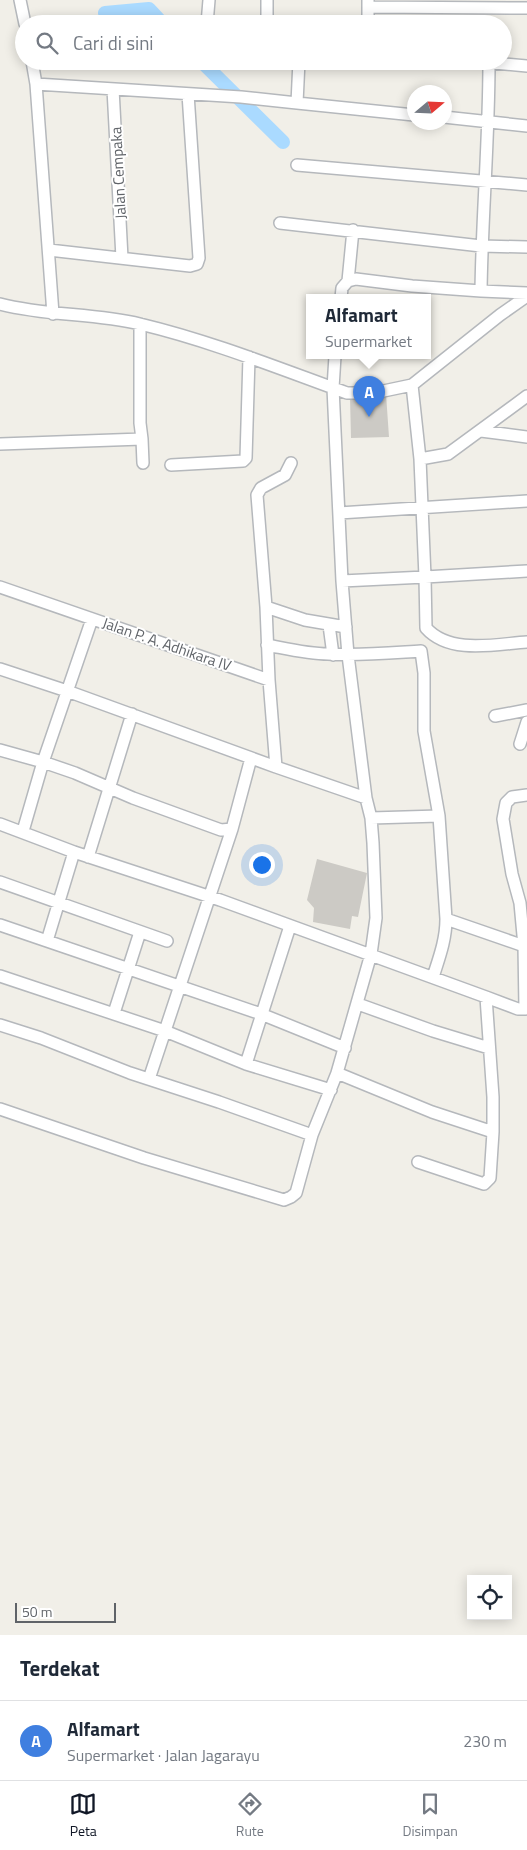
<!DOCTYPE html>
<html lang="id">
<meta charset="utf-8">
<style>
:root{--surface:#fff;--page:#f2f2f3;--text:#1f2937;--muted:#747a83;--line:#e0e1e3;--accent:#111827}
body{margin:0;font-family:"Titillium Web",sans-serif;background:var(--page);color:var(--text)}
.controls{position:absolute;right:15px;bottom:15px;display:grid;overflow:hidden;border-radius:0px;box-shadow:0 2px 12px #0003}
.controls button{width:45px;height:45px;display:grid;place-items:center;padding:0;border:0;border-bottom:1px solid var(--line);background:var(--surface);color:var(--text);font:25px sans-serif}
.compass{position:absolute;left:407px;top:85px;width:45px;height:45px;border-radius:50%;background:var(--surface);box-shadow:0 2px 12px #0003;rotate:71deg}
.scale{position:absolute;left:15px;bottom:12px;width:101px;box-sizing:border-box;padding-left:5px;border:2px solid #5f6368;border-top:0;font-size:14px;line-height:18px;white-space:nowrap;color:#5f6368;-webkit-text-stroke:4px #fff;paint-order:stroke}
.you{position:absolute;left:261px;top:864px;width:18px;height:18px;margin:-12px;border:4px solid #fff;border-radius:50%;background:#1a73e8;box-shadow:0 0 0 8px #1a73e833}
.badge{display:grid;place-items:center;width:32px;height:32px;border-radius:50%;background:var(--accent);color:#fff;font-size:16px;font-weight:700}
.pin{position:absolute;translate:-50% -41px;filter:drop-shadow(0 1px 2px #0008)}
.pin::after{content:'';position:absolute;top:26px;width:18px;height:15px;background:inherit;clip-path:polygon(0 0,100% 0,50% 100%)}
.popup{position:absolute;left:306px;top:294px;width:125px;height:65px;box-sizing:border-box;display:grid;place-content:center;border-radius:0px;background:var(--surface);filter:drop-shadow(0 1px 4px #0005);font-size:16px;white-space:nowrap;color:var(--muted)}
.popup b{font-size:19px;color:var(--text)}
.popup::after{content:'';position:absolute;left:50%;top:100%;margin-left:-10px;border:10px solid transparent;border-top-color:var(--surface)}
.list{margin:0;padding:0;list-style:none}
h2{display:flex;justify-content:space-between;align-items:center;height:65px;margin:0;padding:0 20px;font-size:21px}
h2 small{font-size:16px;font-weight:400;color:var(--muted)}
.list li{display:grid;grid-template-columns:32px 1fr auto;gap:15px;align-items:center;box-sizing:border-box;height:80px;padding:0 20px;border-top:1px solid var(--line)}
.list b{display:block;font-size:19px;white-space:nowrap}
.list p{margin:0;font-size:16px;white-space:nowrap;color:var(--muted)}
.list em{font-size:16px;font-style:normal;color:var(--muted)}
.icon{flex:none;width:28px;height:28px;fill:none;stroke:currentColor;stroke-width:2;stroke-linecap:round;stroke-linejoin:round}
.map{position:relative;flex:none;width:527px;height:1635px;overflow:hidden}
.search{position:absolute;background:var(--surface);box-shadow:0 2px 12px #0003;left:15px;right:15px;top:15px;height:55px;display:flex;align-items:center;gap:12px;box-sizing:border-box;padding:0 18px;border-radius:28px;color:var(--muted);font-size:19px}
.sheet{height:145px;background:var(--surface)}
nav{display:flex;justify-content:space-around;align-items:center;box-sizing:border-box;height:70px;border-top:1px solid var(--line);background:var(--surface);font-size:14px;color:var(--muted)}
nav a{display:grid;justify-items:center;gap:2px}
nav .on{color:var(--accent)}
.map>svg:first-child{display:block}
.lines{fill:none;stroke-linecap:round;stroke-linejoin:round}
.canal{stroke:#aadaff;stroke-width:14}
.building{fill:#cccac5}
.minor-casing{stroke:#b5b8bc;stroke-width:14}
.minor{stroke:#fff;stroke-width:11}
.labels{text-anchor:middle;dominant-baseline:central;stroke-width:4;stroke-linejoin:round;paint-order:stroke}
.street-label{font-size:15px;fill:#5f6368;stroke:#fff}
</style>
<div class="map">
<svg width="527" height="1635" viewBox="0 0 527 1635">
<rect width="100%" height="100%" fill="#f1efe8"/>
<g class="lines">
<!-- canal -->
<path class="canal" d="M 105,13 L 149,9 L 163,24
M 201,61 L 283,142"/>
</g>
<!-- building -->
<path class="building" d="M 386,394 L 389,437 L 351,438 L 350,397 Z
M 317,859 L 367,873 L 358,917 L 352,916 L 350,929 L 313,922 L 314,908 L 307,900 Z"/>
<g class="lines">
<defs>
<path id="minor" d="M 20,0 L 25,24
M 368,7 L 527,8
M 207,24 L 209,0
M 267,24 L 267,0
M 368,24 L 368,0
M 32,61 L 36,84 L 53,314
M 299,61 L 297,103 L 414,115
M 473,61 L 527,66
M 489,63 C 489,139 482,215 481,291 L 527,293
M 36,84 L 241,97 L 297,103
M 113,89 L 122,258
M 444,117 L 527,126
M 297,165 L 527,185
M 280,223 L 481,246 L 527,247
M 49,250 L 190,266 L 197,264 L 199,258 L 188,94
M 348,281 L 353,230
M 341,298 L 342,288 L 348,281 L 356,279 L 412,286 L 481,291
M 0,304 C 46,316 94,313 140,324 C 211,341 278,368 347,393 L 374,393 L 412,385 L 500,315 L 527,296
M 412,385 L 420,459
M 527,396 L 448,454 L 420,459 L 425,577 L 527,571
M 481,431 L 527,437
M 142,439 L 143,463
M 0,444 L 142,439 L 140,423 L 140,324
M 171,465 L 243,461 L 246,458 L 249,357
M 339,513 L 527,501
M 342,581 L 425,577 L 426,628 C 450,655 496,644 527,642
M 0,587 L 269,680 L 266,607 L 257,495 L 261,488 L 285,475 L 291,463
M 266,607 L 305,620 L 346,627
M 329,625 L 333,655
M 267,645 C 288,649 308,654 328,654 C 359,656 390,653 421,651 L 424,673 L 424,731 L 439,816 L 446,919 C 446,940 439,958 433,977
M 0,669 L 67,691 L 276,767 L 269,680
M 495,716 L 527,710
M 520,744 L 527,722
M 0,750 L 43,762 L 92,619
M 276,767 L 366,798
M 371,818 L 439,816
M 0,824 L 74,852 L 220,900 L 486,997 L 493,1097 L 493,1132 L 432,1112 L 337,1073 L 371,954 L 376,918 L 373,843 L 371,818 L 366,798 L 348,655 L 342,581 L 333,388 L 335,356
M 23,831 L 43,762 L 75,773 L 133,798 L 221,830 L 232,829
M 88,857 L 132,714
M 0,882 L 167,941
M 446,919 L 524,946
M 0,925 L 261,1014 L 345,1048
M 47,941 L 74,852
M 0,976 L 165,1031 L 246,1064 L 331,1090
M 486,997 L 518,1009 L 525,1009 L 524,946 L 520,903 L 512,874 L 503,819 L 506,803 L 512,797 L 527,795
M 358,1004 L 433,1031 L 489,1048
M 114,1013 L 140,932
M 0,1025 L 41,1038 L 130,1073 L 219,1102 L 312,1135 L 337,1073
M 246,1064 L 290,926
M 149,1079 L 232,829 L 251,758
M 0,1109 L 144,1158 L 284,1200 L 291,1197 L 296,1193 L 312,1135
M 418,1162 L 484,1184 L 490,1178 L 493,1132"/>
</defs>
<!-- minor casing -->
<use href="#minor" class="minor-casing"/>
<!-- minor -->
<use href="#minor" class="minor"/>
</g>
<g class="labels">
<!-- street labels -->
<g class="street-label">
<text transform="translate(118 173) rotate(-93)">Jalan Cempaka</text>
<text transform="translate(167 644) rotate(19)">Jalan P. A. Adhikara IV</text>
</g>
</g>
</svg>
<div class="controls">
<button><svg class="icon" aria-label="locate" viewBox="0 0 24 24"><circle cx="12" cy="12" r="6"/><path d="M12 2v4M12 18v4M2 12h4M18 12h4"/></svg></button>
</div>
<svg class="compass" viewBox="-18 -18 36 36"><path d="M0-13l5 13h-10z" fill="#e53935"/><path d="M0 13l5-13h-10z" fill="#747a83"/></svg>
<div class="scale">50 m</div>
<div class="you"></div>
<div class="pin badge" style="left:369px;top:417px;background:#3f7fe0">A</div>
<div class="popup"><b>Alfamart</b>Supermarket</div>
<div class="search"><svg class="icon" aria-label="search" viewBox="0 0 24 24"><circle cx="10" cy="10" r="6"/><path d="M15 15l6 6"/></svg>Cari di sini</div>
</div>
<section class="sheet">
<h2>Terdekat<small></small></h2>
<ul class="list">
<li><span class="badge" style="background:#3f7fe0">A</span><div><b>Alfamart</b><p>Supermarket · Jalan Jagarayu</p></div><em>230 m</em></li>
</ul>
</section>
<nav>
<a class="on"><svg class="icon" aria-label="map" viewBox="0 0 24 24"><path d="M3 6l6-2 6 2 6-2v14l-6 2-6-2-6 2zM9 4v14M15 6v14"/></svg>Peta</a>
<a><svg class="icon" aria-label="directions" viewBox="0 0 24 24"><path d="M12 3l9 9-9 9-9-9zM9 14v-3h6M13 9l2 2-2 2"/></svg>Rute</a>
<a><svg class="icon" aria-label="saved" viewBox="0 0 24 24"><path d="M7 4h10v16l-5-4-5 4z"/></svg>Disimpan</a>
</nav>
